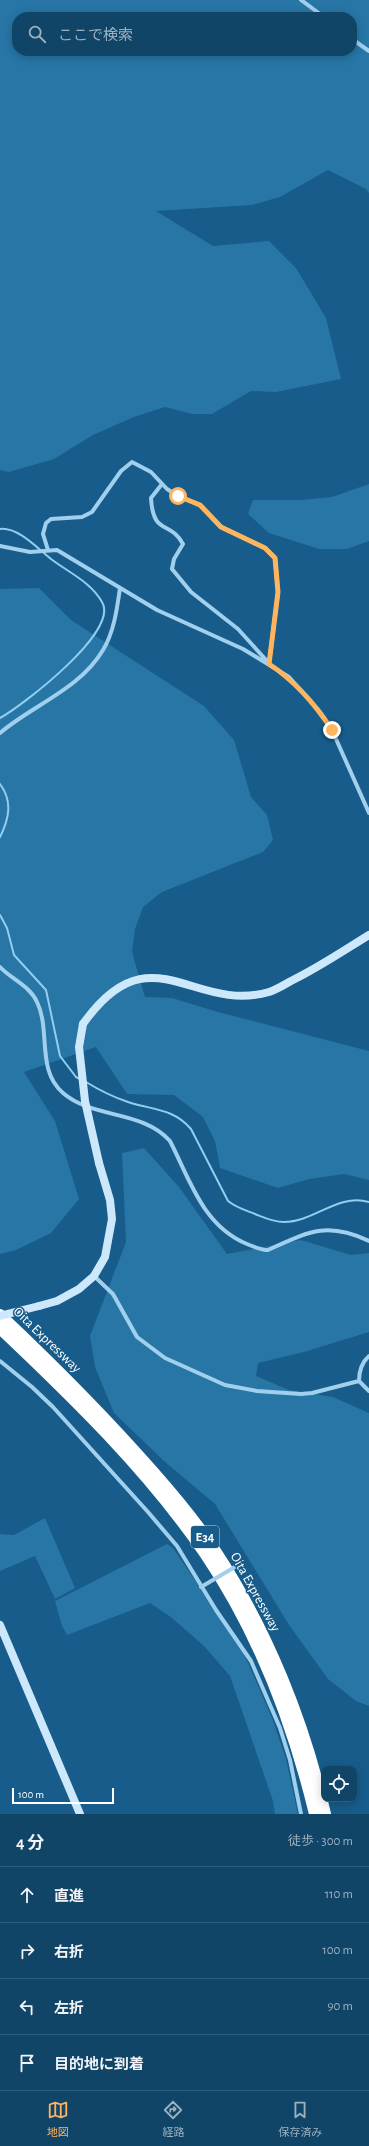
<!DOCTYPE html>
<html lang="ja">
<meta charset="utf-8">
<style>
:root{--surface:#114568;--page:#1a4c6e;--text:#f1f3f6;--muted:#9cb1c0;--line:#305d7c;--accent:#ffb55d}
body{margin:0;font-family:"Alegreya Sans","Noto Sans JP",sans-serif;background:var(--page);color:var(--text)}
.controls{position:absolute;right:12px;bottom:12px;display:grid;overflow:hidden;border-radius:8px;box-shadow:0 2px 10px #0003}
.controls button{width:36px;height:36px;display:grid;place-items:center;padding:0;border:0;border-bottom:1px solid var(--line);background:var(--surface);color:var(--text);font:20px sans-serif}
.scale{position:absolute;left:12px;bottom:10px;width:102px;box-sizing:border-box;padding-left:4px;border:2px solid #fff;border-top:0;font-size:11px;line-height:14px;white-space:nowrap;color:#fff;-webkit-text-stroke:3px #175c8a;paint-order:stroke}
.stop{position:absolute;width:12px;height:12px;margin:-9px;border:3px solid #ffb55d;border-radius:50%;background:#fff}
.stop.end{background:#ffb55d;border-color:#fff;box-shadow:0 1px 4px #0008}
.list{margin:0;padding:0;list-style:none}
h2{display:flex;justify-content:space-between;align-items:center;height:52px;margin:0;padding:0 16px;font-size:17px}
h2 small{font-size:13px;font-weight:400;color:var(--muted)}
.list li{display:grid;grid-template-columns:26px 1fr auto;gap:12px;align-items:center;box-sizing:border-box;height:56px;padding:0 16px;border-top:1px solid var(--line)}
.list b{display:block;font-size:15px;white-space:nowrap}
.list em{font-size:13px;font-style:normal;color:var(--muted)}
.icon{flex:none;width:22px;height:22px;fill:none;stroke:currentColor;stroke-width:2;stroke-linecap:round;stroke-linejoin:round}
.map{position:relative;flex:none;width:369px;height:1814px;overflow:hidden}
.search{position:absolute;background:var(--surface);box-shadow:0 2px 10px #0003;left:12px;right:12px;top:12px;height:44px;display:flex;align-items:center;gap:10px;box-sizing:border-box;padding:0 14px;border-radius:16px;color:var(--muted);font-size:15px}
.sheet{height:276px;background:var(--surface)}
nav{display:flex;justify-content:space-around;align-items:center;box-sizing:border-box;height:56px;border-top:1px solid var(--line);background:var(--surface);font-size:11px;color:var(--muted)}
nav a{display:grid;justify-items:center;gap:2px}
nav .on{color:var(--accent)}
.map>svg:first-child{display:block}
.green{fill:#2776a6;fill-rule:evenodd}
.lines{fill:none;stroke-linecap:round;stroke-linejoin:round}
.stream{stroke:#92cef1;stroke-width:2}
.street{stroke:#a0d0ee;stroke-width:4}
.secondary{stroke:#cde8fa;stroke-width:8}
.highway{stroke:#fff;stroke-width:12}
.street-bridge{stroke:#a0d0ee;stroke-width:4}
.secondary-bridge{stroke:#cde8fa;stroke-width:8}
.route{stroke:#ffb55d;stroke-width:5}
.labels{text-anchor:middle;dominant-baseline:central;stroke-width:3;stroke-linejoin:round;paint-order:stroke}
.shield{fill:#175c8a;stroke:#b9cedc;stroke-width:1}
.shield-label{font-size:13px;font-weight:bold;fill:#fff}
.street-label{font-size:14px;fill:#fff;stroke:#175c8a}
</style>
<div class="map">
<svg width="369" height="1814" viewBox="0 0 369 1814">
<rect width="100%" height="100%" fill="#175c8a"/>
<!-- green -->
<path class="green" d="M 0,0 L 369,0 L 369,193 L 366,189 L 328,170 L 280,197 L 252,205 L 156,211 L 213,246 L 269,241 L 296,268 L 326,318 L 341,379 L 276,392 L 251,391 L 212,414 L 192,414 L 165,407 L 134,417 L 93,435 L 54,459 L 9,472 L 0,470 ZM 17,17 L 352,17 L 352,51 L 17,51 Z
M 369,484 L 369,541 L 347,549 L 319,549 L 269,533 L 248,514 L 253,500 L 301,500 L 332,497 Z
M 39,588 L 71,620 L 204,706 L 234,740 L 251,797 L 267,815 L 273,840 L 263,852 L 162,892 L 143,907 L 135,929 L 132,952 L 145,997 L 172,998 L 218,1012 L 369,1051 L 369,1180 L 344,1174 L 309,1179 L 278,1188 L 220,1168 L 215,1141 L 203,1117 L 174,1095 L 127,1094 L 96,1047 L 24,1072 L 55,1121 L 79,1199 L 51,1233 L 16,1250 L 0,1254 L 0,589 Z
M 144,1148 L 179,1187 L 227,1254 L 301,1240 L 351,1255 L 369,1253 L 369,1332 L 304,1352 L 258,1363 L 256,1376 L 289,1390 L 333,1397 L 369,1413 L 369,1706 L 356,1701 L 328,1679 L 289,1625 L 215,1504 L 164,1461 L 114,1413 L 95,1367 L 90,1336 L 126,1242 L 122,1153 Z
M 45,1518 L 75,1588 L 55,1599 L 35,1556 L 0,1571 L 0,1534 L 14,1535 Z
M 167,1544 L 173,1548 L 242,1649 L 272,1718 L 286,1759 L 298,1814 L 275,1814 L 273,1801 L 230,1676 L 204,1646 L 172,1618 L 150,1603 L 67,1635 L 62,1626 L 55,1601 Z"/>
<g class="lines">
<!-- stream -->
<path class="stream" d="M 0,529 C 18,527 37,548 51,559 C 68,572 91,582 102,602 C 120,631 22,706 0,718
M 0,784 C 13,801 9,819 0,837
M 0,915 L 7,928 L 14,955 L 46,990 L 60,1056 L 76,1077 L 80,1079
M 86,1082 C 99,1090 113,1097 128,1102 C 152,1110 173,1108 191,1129 L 228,1201 C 237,1208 245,1210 255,1214 C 265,1218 273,1222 284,1222 C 315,1222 337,1193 369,1202"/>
<!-- street -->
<path class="street" d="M 301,0 L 324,17
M 352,39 L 369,51
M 162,484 L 151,498 C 153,536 170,520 183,544 L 174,559 L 172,569 L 191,592 L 238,629 L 267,661
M 0,546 L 30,552 L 57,550 L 157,610 L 243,649 L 289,677 L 320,712 L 332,730 L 369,813
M 48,550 L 43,534 L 46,523 L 51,519 L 82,517 L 92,512 L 121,471 L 132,462 L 151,472 L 167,489 L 178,496 L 200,505 L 221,527 L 265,548 L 275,558 L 278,592 L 269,664
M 0,733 C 33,705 80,689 103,650 C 114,632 117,609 120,588
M 0,967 C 11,979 30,986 37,1002 C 51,1031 36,1070 63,1093 C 93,1119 143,1110 170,1141 C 190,1180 203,1226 247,1244 C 254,1247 261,1250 268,1250 C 308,1232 326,1221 369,1241
M 94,1276 L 113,1294 L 137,1337 L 165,1358 L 225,1385 L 257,1391 L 301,1394 L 312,1393 L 359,1381
M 369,1356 C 361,1363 359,1371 359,1381 L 369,1391
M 0,1361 L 32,1387 L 53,1407 L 148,1512 L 177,1546 L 216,1610 L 251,1661 L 280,1728 L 290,1760 L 301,1814"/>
<!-- secondary -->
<path class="secondary" d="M 83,1024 C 150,929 193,1014 269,992 C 276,990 284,985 291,981 C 318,968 343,951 369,935
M 39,1306 L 57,1301 L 79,1289 L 94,1276 L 105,1257 L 112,1219 L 110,1200 L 99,1163
M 0,1625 L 80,1814"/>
<!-- highway -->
<path class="highway" d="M 0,1315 C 53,1365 105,1417 153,1472 C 175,1497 197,1523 215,1551 C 267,1630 304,1722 325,1814
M 0,1328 C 73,1397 148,1470 205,1553 C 258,1631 293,1723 315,1814"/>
<!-- street-bridge -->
<path class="street-bridge" d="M 201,1587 L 240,1564"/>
<!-- secondary-bridge -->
<path class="secondary-bridge" d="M 83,1024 L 79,1047 L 85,1101 L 99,1163
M 0,1316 L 39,1306"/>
</g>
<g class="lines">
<!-- route -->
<path class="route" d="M 178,496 L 200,505 L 221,527 L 265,548 L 275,558 L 278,592 L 269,664 C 295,681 315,704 332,730"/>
</g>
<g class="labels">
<!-- shield labels -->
<rect class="shield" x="191" y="1526" width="28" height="22" rx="3"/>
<g class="shield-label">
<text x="205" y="1537">E34</text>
</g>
<!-- street labels -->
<g class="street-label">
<text transform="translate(47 1340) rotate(44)">Oita Expressway</text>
<text transform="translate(255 1592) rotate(61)">Oita Expressway</text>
</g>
</g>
</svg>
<div class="controls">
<button><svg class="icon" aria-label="locate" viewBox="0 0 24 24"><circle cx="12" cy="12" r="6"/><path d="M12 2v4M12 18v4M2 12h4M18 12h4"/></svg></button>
</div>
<div class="scale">100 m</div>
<div class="stop" style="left:178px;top:496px"></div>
<div class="stop end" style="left:332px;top:730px"></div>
<div class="search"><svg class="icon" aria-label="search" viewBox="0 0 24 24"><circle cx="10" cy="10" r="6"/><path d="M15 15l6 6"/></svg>ここで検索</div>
</div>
<section class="sheet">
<h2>4 分<small>徒歩 · 300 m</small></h2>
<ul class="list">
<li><svg class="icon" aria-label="ahead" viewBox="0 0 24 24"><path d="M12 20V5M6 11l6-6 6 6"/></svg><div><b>直進</b></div><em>110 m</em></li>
<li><svg class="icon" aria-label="right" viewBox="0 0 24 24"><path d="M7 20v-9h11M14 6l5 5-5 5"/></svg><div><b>右折</b></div><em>100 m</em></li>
<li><svg class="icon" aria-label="left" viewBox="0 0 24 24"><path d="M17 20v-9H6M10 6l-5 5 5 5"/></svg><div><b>左折</b></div><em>90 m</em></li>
<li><svg class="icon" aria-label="arrive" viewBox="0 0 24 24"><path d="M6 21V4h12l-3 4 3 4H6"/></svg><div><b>目的地に到着</b></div></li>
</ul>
</section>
<nav>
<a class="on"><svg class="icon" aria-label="map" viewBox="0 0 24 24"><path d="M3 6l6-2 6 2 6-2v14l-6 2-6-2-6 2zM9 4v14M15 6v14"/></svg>地図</a>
<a><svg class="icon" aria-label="directions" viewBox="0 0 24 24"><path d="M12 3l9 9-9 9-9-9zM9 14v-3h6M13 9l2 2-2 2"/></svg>経路</a>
<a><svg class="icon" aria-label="saved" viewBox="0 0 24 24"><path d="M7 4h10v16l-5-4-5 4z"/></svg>保存済み</a>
</nav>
